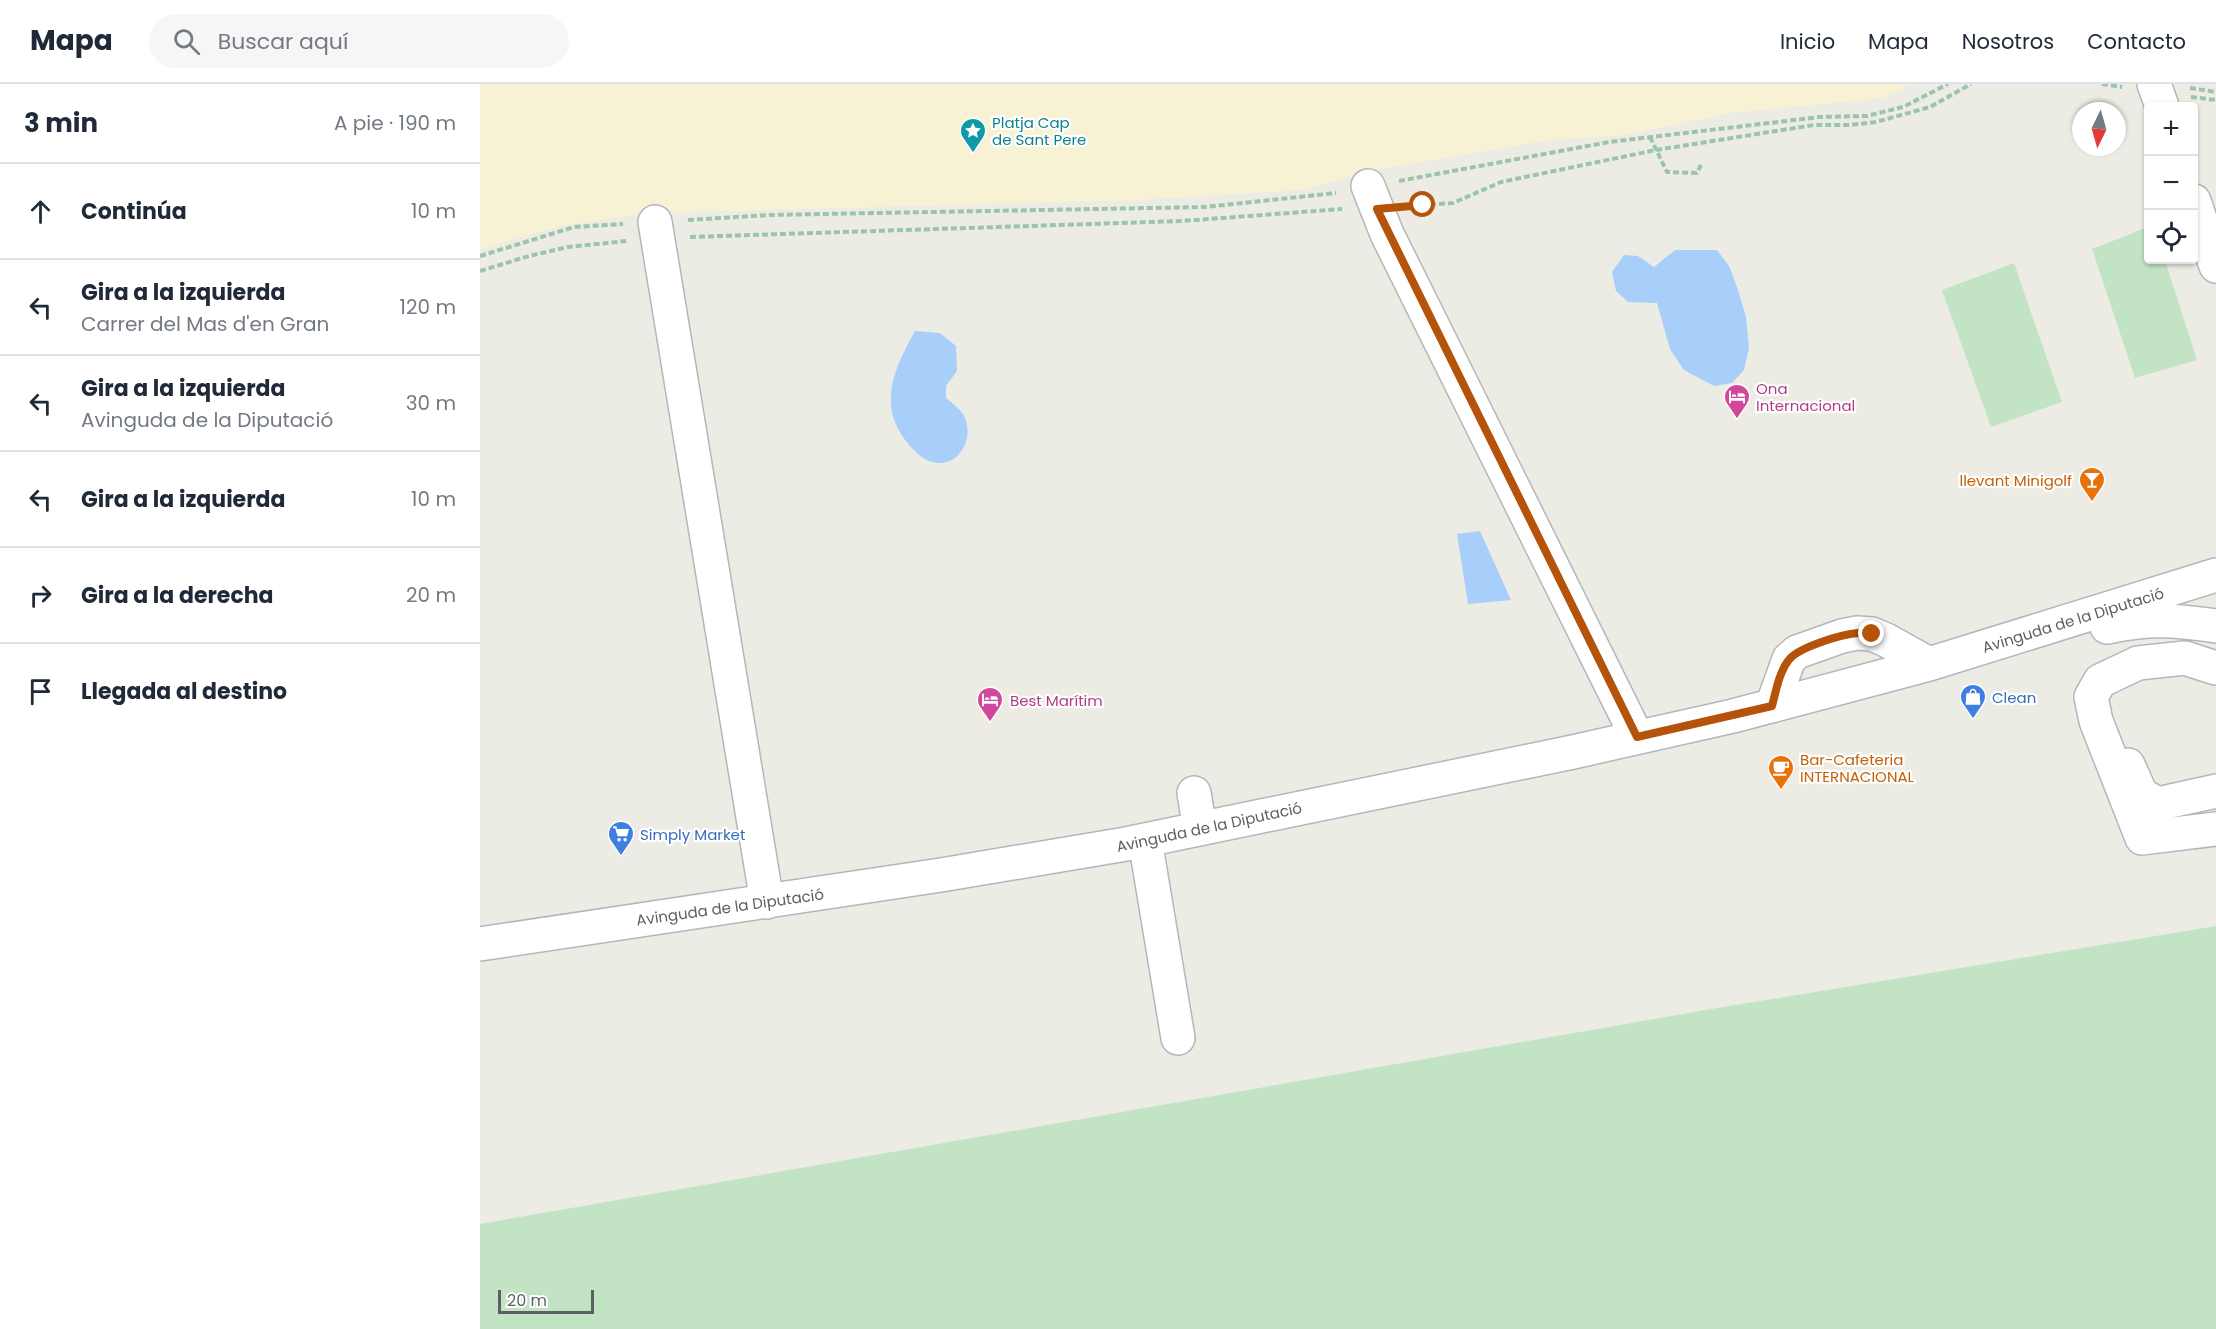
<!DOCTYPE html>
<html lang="es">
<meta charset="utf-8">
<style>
:root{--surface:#fff;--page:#f6f6f7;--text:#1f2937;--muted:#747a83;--line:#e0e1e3}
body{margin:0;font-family:Poppins,sans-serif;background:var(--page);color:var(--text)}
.controls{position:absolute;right:18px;top:18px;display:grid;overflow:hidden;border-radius:6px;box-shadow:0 2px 4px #0004}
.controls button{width:54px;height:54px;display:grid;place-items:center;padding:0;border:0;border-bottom:2px solid var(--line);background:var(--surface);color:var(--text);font:30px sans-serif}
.compass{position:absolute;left:1592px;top:18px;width:54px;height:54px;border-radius:50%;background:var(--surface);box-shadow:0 2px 4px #0004;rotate:185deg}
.scale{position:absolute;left:18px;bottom:15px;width:96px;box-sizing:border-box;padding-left:6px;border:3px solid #5c5f63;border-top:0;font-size:16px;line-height:21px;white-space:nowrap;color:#5c5f63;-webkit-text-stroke:4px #fff;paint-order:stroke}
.stop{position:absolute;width:18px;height:18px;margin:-14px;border:4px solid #b45309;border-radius:50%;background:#fff}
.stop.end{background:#b45309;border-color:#fff;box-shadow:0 2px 6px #0008}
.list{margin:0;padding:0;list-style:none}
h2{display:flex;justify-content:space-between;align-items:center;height:78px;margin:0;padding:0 24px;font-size:26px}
h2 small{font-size:20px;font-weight:400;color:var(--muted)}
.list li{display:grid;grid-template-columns:39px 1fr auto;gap:18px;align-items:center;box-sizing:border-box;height:96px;padding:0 24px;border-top:2px solid var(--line)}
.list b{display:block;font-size:22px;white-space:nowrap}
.list p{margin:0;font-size:20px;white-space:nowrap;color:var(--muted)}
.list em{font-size:20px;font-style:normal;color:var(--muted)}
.icon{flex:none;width:33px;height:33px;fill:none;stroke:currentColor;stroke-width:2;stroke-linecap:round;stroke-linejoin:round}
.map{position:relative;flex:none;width:1736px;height:1245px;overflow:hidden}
header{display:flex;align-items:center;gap:36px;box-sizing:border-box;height:84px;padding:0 30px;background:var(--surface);border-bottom:2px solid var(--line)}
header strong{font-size:28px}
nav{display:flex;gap:33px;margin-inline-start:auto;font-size:21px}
.search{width:420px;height:54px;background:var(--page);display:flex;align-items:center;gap:15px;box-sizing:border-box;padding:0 21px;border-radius:33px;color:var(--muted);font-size:22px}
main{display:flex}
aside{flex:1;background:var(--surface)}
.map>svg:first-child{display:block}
.green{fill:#c2e4c4}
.sand{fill:#f8f2d4}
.water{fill:#a7cffa}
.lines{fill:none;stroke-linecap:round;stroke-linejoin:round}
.minor-casing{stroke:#b4b6ba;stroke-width:36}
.path{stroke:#9cc4aa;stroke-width:4;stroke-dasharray:6 3;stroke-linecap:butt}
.minor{stroke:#fff;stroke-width:33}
.route{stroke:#b45309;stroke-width:8}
.labels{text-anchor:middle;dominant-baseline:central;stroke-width:4.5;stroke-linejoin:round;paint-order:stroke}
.culture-label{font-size:15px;fill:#0d838f;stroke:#fff;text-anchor:start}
.hotel-label{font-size:15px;fill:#b23c85;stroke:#fff;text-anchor:start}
.food-label{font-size:15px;fill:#c56008;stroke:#fff;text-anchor:end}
.street-label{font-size:15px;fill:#5c5f63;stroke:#fff}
.shop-label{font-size:15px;fill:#366cbe;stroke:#fff;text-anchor:start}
</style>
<header>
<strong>Mapa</strong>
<div class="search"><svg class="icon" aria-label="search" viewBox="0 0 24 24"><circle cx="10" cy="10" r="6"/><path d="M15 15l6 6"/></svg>Buscar aquí</div>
<nav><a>Inicio</a><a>Mapa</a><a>Nosotros</a><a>Contacto</a></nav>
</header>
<main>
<aside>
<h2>3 min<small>A pie · 190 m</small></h2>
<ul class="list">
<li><svg class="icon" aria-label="ahead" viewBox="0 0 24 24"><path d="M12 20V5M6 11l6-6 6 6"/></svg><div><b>Continúa</b></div><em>10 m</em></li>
<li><svg class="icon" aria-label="left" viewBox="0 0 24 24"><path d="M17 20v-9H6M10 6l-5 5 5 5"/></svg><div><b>Gira a la izquierda</b><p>Carrer del Mas d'en Gran</p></div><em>120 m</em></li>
<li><svg class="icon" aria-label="left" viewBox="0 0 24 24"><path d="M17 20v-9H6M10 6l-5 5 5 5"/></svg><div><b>Gira a la izquierda</b><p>Avinguda de la Diputació</p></div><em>30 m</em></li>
<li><svg class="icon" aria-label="left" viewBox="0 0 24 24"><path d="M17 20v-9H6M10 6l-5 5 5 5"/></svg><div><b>Gira a la izquierda</b></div><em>10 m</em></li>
<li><svg class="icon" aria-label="right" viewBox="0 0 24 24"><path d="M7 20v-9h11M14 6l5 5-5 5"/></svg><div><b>Gira a la derecha</b></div><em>20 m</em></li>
<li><svg class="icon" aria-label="arrive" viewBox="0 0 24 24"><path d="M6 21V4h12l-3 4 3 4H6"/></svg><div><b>Llegada al destino</b></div></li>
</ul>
</aside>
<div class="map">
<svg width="1736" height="1245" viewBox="0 0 1736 1245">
<rect width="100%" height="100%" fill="#edece4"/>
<!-- green -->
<path class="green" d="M 1668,143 L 1668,176 L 1685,176 L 1717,276 L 1655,294 L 1612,165 Z
M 1534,179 L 1582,318 L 1511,343 L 1462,206 Z
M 1736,842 L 1736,1245 L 0,1245 L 0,1140 L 1237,924 Z"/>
<!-- sand -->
<path class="sand" d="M 0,0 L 1430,0 L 1402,14 L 1250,29 L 1144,51 L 1068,56 L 906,84 L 820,106 L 655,116 L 168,129 L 81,142 L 0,165 Z"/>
<!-- water -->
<path class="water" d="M 1195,166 L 1237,166 L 1249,182 L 1257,203 L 1266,233 L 1269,264 L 1264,286 L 1252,299 L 1234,302 L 1204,286 L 1190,265 L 1177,219 L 1148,218 L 1136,207 L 1132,188 L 1144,171 L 1158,172 L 1174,183 Z
M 435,247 L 460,249 L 476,262 L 477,287 L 466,302 L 466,314 C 473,320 481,325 485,334 C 493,352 482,378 461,379 C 447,379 439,372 430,362 C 396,323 413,287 435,247 Z
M 1000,447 L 1031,516 L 988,520 L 977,450 Z"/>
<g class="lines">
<defs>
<path id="minor" d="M 1674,0 L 1682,22
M 888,102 L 907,150 L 1157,653
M 1714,117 L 1736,182
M 175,138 L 287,818
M 1627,543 C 1671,534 1693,536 1736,542
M 1736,584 L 1705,574 L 1658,579 L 1620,597 L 1611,613 L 1616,637 L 1662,754 L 1736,745
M 1292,622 L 1309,575 L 1317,568 L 1362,552 L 1377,549 L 1392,550 L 1406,556 L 1449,580
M 1648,681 L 1661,710 L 1677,720 L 1736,707
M 714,709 L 720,745
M 665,756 L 698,954
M 0,860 L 461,791 L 646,760 L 1093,668 L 1253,632 L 1449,580 L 1736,491"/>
</defs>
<!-- minor casing -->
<use href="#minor" class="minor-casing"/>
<!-- path -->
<path class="path" d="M 1622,0 L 1642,3
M 1710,4 L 1736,8
M 1711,13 L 1736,16
M 1170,53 L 1187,88 L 1217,89 L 1221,81
M 919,97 L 1129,58 L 1340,33 L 1387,32 L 1423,23 L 1468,0
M 932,122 L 973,119 L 1021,98 L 1176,66 L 1334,41 L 1369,41 L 1396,38 L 1450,23 L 1491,0
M 208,136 L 289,131 L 725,123 L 856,109
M 210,153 L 702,137 L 862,125
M 0,172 L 94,143 L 143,140
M 0,187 L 49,172 L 88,163 L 146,157"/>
<!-- minor -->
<use href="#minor" class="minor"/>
</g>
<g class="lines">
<!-- route -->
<path class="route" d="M 943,121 L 897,125 L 1157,653 L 1292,622 C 1296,607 1299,589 1308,577 C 1316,564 1362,550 1378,549 C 1382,549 1388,550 1392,550"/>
</g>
<!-- icons -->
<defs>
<symbol id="sight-pin" viewBox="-11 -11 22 30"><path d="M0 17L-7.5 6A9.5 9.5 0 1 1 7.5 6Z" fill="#0f9aa8" stroke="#fff"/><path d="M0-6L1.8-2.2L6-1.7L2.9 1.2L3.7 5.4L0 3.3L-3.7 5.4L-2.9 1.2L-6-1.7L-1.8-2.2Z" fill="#fff"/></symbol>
<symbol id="hotel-pin" viewBox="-11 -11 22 30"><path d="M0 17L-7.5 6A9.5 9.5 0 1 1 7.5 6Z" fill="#d1479c" stroke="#fff"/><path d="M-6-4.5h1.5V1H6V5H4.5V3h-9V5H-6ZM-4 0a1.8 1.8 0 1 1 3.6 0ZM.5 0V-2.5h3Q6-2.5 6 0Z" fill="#fff"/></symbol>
<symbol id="bar-pin" viewBox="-11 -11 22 30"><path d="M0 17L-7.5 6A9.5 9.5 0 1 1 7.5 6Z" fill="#e8710a" stroke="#fff"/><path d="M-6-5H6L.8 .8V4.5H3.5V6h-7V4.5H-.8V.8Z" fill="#fff"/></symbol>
<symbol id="shop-pin" viewBox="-11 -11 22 30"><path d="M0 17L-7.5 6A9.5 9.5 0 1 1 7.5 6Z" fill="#3f7fe0" stroke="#fff"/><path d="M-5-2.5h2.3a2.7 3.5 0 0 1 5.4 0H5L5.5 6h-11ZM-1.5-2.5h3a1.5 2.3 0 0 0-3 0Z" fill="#fff"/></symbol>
<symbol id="cafe-pin" viewBox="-11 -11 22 30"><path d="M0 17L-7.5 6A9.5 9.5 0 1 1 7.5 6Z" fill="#e8710a" stroke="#fff"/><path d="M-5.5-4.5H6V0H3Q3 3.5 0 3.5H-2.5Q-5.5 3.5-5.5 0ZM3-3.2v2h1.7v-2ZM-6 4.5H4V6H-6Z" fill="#fff"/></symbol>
<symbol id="supermarket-pin" viewBox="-11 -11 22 30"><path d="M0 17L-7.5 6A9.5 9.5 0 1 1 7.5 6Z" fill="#3f7fe0" stroke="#fff"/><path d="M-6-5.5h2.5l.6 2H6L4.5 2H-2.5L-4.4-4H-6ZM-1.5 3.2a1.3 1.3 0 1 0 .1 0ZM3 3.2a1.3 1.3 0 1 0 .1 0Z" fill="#fff"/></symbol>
</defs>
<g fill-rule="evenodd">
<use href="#sight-pin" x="478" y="32" width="30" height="40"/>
<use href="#hotel-pin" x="1242" y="298" width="30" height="40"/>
<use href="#bar-pin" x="1597" y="381" width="30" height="40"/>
<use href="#shop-pin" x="1478" y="598" width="30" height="40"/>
<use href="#hotel-pin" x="495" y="601" width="30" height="40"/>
<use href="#cafe-pin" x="1286" y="669" width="30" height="40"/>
<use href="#supermarket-pin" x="126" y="735" width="30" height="40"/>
</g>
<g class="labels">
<!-- culture labels -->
<g class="culture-label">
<text x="512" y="38">Platja Cap<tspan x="512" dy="17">de Sant Pere</tspan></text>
</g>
<!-- hotel labels -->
<g class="hotel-label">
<text x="1276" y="304">Ona<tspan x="1276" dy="17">Internacional</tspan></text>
<text x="530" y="616">Best Marítim</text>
</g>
<!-- food labels -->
<g class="food-label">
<text x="1592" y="396">llevant Minigolf</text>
<text x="1320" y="675" text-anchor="start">Bar-Cafeteria<tspan x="1320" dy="17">INTERNACIONAL</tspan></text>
</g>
<!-- street labels -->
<g class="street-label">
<text transform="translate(1593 536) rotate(-17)">Avinguda de la Diputació</text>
<text transform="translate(729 743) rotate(-12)">Avinguda de la Diputació</text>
<text transform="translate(250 823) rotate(-8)">Avinguda de la Diputació</text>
</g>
<!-- shop labels -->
<g class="shop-label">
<text x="1512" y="613">Clean</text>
<text x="160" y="750">Simply Market</text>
</g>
</g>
</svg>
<div class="controls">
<button>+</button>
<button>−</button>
<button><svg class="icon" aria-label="locate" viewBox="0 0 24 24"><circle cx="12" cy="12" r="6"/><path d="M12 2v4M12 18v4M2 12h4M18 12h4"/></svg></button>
</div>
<svg class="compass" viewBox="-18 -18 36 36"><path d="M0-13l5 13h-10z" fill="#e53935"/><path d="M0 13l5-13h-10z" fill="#747a83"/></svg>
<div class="scale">20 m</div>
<div class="stop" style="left:943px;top:121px"></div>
<div class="stop end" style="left:1392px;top:550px"></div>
</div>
</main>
